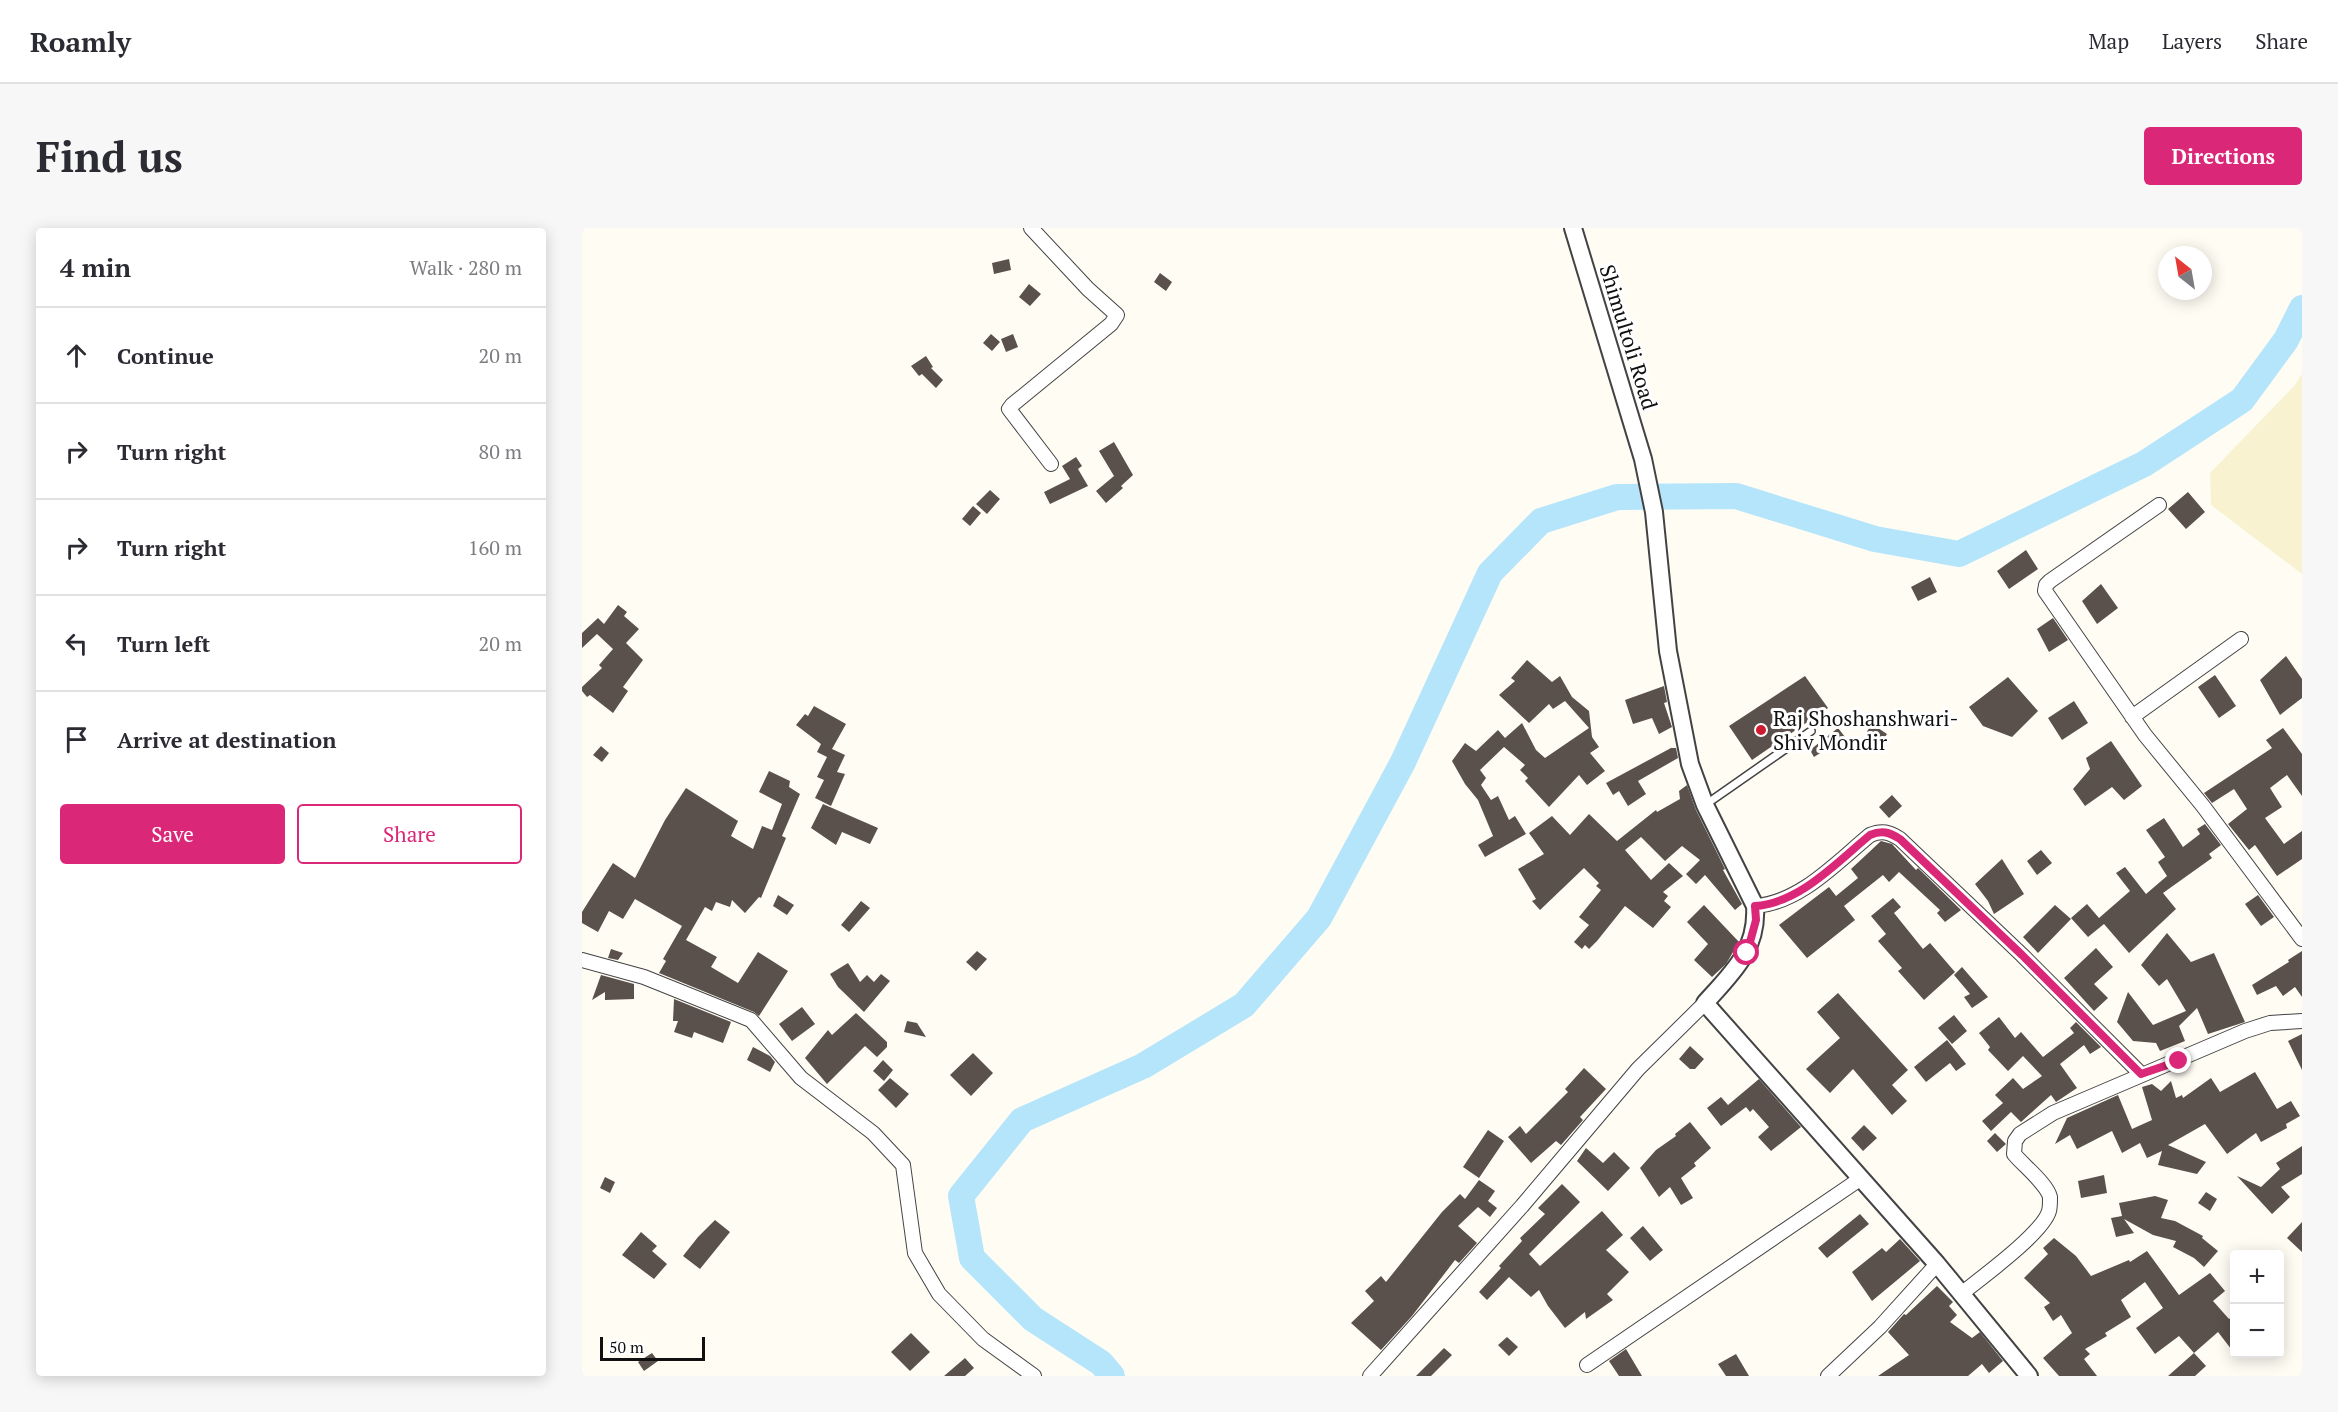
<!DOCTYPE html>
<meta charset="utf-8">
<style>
:root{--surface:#fff;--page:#f7f7f7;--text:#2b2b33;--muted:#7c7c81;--line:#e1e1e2;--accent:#db2777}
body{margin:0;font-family:"PT Serif",serif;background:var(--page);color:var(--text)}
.controls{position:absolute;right:18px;bottom:18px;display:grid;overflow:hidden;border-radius:6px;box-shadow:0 3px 15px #0003}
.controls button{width:54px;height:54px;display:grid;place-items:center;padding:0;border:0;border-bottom:2px solid var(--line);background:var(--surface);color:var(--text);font:30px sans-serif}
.compass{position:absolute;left:1576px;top:18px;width:54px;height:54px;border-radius:50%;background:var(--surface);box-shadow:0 3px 15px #0003;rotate:329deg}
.scale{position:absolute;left:18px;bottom:15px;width:105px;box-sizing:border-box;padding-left:6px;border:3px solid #101010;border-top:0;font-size:16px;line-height:21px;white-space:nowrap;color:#101010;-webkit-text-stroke:4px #fff;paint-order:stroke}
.stop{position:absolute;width:18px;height:18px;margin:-14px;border:4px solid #db2777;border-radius:50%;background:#fff}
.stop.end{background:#db2777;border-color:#fff;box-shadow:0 2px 6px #0008}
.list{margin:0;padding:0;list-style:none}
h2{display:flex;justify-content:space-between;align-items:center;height:78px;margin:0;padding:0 24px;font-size:26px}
h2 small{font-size:20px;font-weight:400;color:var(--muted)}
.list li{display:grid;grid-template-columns:39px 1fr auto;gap:18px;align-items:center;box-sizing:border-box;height:96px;padding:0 24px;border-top:2px solid var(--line)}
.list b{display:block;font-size:22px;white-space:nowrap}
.list em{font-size:20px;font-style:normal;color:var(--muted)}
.actions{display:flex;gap:12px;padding:18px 24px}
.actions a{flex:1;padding:14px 0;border:2px solid var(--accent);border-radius:6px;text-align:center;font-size:21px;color:var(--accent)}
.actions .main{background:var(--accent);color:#fff}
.icon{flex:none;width:33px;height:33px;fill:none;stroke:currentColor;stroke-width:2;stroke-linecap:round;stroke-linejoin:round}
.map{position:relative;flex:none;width:1720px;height:1148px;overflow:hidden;border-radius:6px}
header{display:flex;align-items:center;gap:36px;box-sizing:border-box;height:84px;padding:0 30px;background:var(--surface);border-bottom:2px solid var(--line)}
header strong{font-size:28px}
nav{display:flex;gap:33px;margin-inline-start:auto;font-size:21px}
.intro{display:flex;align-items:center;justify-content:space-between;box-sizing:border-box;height:144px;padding:0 36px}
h1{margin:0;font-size:42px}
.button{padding:15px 27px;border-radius:6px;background:var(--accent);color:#fff;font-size:21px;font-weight:700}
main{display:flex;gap:36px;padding:0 36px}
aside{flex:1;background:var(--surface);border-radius:6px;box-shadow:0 3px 15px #0003}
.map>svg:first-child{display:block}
.farmland{fill:#f8f2d1}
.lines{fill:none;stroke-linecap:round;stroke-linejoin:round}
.river{stroke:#b4e5fb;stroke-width:26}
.building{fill:#5a504c}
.service-casing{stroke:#434343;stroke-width:10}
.minor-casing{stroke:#434343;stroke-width:16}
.tertiary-casing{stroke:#434343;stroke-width:20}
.service{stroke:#fff;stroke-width:7}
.minor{stroke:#fff;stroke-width:14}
.tertiary{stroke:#fff;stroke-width:16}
.route{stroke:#db2777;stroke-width:8}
.poi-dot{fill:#cd1b30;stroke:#fff;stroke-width:2}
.labels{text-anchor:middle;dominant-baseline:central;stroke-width:6;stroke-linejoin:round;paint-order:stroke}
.street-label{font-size:21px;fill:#101010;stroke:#fff}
.poi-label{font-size:21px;fill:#101010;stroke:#fff;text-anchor:start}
</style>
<header>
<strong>Roamly</strong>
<nav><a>Map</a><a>Layers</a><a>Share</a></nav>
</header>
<div class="intro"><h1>Find us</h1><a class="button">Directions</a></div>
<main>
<aside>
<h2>4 min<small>Walk · 280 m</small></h2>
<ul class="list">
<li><svg class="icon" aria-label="ahead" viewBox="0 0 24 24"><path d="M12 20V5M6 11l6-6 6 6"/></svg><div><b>Continue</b></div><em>20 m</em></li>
<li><svg class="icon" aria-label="right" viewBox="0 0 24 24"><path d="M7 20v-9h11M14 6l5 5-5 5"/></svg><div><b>Turn right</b></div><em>80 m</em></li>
<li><svg class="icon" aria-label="right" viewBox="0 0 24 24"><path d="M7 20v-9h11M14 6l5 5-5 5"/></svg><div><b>Turn right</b></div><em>160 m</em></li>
<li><svg class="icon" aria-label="left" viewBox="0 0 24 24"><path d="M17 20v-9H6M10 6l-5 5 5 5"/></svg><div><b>Turn left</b></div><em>20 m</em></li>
<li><svg class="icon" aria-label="arrive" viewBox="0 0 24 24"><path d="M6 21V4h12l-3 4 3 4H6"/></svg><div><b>Arrive at destination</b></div></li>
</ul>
<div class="actions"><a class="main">Save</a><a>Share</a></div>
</aside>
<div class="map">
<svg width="1720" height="1148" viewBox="0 0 1720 1148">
<rect width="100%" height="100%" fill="#fffcf4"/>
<!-- farmland -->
<path class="farmland" d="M 1720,146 L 1720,346 L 1629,277 L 1628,245 L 1713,157 Z"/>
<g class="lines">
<!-- river -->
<path class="river" d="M 530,1148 L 519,1135 L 451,1091 L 390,1030 L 379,968 L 440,892 L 561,838 L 662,777 L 737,690 L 821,534 L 908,345 L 959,293 L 1035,269 L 1154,268 L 1293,311 L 1377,326 L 1562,236 L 1660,172 L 1704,112 L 1720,80"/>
</g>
<!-- building -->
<path class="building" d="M 427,31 L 429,42 L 412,46 L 410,35 Z
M 578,45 L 590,54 L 584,63 L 572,54 Z
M 447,56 L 459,66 L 448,78 L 437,69 Z
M 409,106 L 418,114 L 410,123 L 401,115 Z
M 431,106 L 436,119 L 424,124 L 419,111 Z
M 344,128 L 351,139 L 349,140 L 361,152 L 354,160 L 340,146 L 337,148 L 329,138 Z
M 532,214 L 551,247 L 539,258 L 541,260 L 524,275 L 514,263 L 532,248 L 517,223 Z
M 494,229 L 500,238 L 496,241 L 506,258 L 468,276 L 462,264 L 488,251 L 480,238 Z
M 408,262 L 418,271 L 405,286 L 394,276 Z
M 1606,264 L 1623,284 L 1604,301 L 1586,281 Z
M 391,278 L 399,285 L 388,298 L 380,291 Z
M 1444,322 L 1456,341 L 1427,361 L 1415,343 Z
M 1348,349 L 1355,364 L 1336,373 L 1329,359 Z
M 1519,356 L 1536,380 L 1515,396 L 1500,373 Z
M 36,377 L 45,384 L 42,388 L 57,401 L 44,415 L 61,432 L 41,459 L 46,463 L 31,485 L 8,467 L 5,469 L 0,463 L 0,459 L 20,440 L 17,437 L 31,421 L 15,406 L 0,420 L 0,405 L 16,390 L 22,396 Z
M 1471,390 L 1486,412 L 1467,424 L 1455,401 Z
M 1704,428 L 1720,451 L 1720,470 L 1698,487 L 1678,452 Z
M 945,432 L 970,454 L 978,448 L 990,469 L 1007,483 L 1010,509 L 1017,519 L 1008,525 L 1023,543 L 1005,557 L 997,547 L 967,579 L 943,553 L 946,550 L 938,542 L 943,537 L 922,519 L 898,542 L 904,550 L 899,557 L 909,572 L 916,568 L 927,592 L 933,588 L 944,606 L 903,629 L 896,617 L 911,608 L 896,572 L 883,556 L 870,533 L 883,515 L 894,523 L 916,502 L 923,510 L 940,495 L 954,522 L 963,530 L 1007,500 L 983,473 L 971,481 L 967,476 L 947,495 L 917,467 L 933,453 L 929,450 Z
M 1633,447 L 1654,478 L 1637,490 L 1616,459 Z
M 1223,448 L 1246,480 L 1170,532 L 1147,498 Z
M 1426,449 L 1456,483 L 1430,509 L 1401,498 L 1387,479 Z
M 1082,458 L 1085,474 L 1082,475 L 1090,499 L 1077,506 L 1070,490 L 1051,496 L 1043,472 Z
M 1492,473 L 1506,495 L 1480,512 L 1466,490 Z
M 232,478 L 264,496 L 250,521 L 263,527 L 255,544 L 263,546 L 249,578 L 233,570 L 242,552 L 235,549 L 245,529 L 235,524 L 239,516 L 214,497 L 223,486 L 226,488 Z
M 1290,496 L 1305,506 L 1299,515 L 1284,505 Z
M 1256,500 L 1263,509 L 1232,529 L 1228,522 Z
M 1701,500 L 1720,526 L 1720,568 L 1705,547 L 1688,560 L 1700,579 L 1683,590 L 1702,616 L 1720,603 L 1720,631 L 1695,648 L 1673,617 L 1667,622 L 1646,596 L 1665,581 L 1652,561 L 1630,575 L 1622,565 L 1690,520 L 1684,512 Z
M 1529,513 L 1560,558 L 1542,572 L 1530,559 L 1503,578 L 1491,561 L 1508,541 L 1504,530 Z
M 19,518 L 27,525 L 20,534 L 11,527 Z
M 1089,520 L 1094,520 L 1096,530 L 1056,553 L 1064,566 L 1046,578 L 1037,563 L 1031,567 L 1024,555 Z
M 187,543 L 208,553 L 207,559 L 218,566 L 200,608 L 204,610 L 179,670 L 177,669 L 163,685 L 150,672 L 148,679 L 134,674 L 130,683 L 123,679 L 104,712 L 135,729 L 129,739 L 156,755 L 176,724 L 206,743 L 177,788 L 172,784 L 77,745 L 84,733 L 81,731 L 100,698 L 53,671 L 41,691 L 27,683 L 16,704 L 0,695 L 0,684 L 31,635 L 53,650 L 83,592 L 104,560 L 156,593 L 149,608 L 171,621 L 180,598 L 190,602 L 200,576 L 177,564 Z
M 1105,557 L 1114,582 L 1143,641 L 1141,642 L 1160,676 L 1153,682 L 1123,647 L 1114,656 L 1104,646 L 1118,632 L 1100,618 L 1083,633 L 1059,609 L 1043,622 L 1069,652 L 1087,635 L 1101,648 L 1081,664 L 1086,668 L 1082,673 L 1089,679 L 1071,700 L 1043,678 L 1015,713 L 1007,721 L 1003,717 L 1000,721 L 992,714 L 1007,697 L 997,689 L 1019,662 L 1014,658 L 1017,655 L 1002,640 L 958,682 L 950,673 L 954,671 L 936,641 L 962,626 L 947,605 L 970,588 L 988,607 L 1007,586 L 1035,613 L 1074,582 L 1075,584 L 1098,571 L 1097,563 Z
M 1310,567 L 1320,578 L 1307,590 L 1297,579 Z
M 241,576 L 296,600 L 288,616 L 260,604 L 254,617 L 229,600 Z
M 1582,590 L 1601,619 L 1618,606 L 1615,601 L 1623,596 L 1639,617 L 1627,626 L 1630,630 L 1581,665 L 1594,681 L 1547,725 L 1522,696 L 1506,709 L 1489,690 L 1505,676 L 1517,690 L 1548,663 L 1534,645 L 1543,639 L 1564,666 L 1585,648 L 1576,634 L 1583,629 L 1564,602 Z
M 1299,613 L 1310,616 L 1334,642 L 1336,640 L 1379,682 L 1363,694 L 1355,685 L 1358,682 L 1317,644 L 1307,654 L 1301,647 L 1262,678 L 1273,692 L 1225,730 L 1197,697 L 1247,659 L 1254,668 L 1276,650 L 1269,641 Z
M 1459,622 L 1470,635 L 1455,647 L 1445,633 Z
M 1420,631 L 1442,666 L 1412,686 L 1406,673 L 1393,656 Z
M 196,667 L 212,677 L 205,687 L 191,678 Z
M 1676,667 L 1692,689 L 1679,698 L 1663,676 Z
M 1311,670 L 1319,679 L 1312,685 L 1341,721 L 1348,715 L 1373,744 L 1342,772 L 1316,743 L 1320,740 L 1296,713 L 1304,706 L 1289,688 Z
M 279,673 L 288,680 L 267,704 L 259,697 Z
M 1122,677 L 1157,714 L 1144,736 L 1130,749 L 1112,732 L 1126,716 L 1105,694 Z
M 1473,677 L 1489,691 L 1456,725 L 1441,709 Z
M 1585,705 L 1609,734 L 1632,725 L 1663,794 L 1626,806 L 1615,780 L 1597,798 L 1603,813 L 1578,823 L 1574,815 L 1551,813 L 1535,794 L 1546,764 L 1571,797 L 1604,783 L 1585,751 L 1577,758 L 1559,737 Z
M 1514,720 L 1531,739 L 1512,756 L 1526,770 L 1512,783 L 1482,750 Z
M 29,721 L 41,725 L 36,732 L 26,730 Z
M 395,723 L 405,731 L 394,743 L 384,734 Z
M 1720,723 L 1720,769 L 1713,759 L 1701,768 L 1694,758 L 1675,767 L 1670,757 L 1707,734 L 1706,732 Z
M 266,735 L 278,754 L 285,747 L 292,754 L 299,746 L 308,753 L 282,784 L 256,759 L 248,746 Z
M 1380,739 L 1406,769 L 1390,780 L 1382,769 L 1388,766 L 1372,747 Z
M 19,747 L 52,756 L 52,771 L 23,772 L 23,764 L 10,772 Z
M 1256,765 L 1326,842 L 1310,857 L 1325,873 L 1310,887 L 1271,841 L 1248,865 L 1224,841 L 1258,810 L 1235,784 Z
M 92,771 L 149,794 L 141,815 L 112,804 L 110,810 L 92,804 L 96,793 L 91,793 Z
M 220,779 L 233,796 L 210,813 L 197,796 Z
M 274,785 L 305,814 L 305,819 L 295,829 L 283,818 L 245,856 L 223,830 L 246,802 L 250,807 Z
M 1372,787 L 1385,803 L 1370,816 L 1356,800 Z
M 1417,789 L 1433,810 L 1439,804 L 1461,829 L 1492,805 L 1488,800 L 1494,794 L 1519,819 L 1508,826 L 1502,817 L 1478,836 L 1495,860 L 1474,874 L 1469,867 L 1439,894 L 1429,884 L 1409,903 L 1400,893 L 1421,875 L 1413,867 L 1431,850 L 1441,861 L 1460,848 L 1441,828 L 1426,843 L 1406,822 L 1408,819 L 1397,805 Z
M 325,793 L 335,795 L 344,809 L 322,804 Z
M 1720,806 L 1720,842 L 1706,813 Z
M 1365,812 L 1384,836 L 1374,843 L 1368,835 L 1344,854 L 1332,839 Z
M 1108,818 L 1122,831 L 1113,841 L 1108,841 L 1097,831 Z
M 171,819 L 188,828 L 193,834 L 188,844 L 165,832 Z
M 391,825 L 411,845 L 389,868 L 368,847 Z
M 301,832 L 311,842 L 302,853 L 291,843 Z
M 1002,840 L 1024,861 L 998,889 L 1001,892 L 979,917 L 974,913 L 949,935 L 926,909 L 938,898 L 944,906 L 986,864 L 983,861 Z
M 1673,844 L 1695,881 L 1709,873 L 1718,888 L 1704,896 L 1705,900 L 1679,914 L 1674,905 L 1645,926 L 1623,896 L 1586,917 L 1624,934 L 1615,946 L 1576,937 L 1580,923 L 1565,930 L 1558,915 L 1540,925 L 1530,903 L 1495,921 L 1488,907 L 1473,916 L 1485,890 L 1536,867 L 1550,901 L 1570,892 L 1560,859 L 1570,856 L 1579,863 L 1589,853 L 1594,870 L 1600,867 L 1601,870 L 1629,850 L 1638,864 Z
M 308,850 L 327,866 L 314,880 L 296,862 Z
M 1177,851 L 1219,899 L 1189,923 L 1176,909 L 1187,899 L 1171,881 L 1168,884 L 1164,879 L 1139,898 L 1125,880 L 1139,869 L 1146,877 Z
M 1108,894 L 1129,920 L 1112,935 L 1114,938 L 1099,950 L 1111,970 L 1099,977 L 1088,959 L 1077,969 L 1058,940 L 1074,922 L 1094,908 L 1093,906 Z
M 1282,897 L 1295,910 L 1281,923 L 1269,910 Z
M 906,902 L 922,913 L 897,950 L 881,939 Z
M 1413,905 L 1424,916 L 1415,924 L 1405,913 Z
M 1720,918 L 1720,946 L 1699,959 L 1708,969 L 1690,986 L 1655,948 L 1679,959 L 1698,941 L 1694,935 Z
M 1004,920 L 1021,935 L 1032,924 L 1048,940 L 1026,963 L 995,933 Z
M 1522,947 L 1525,965 L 1499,970 L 1496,953 Z
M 23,949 L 33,954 L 28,965 L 18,960 Z
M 897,952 L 913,963 L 906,973 L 915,980 L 908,989 L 896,979 L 876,998 L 895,1015 L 877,1035 L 873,1032 L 830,1088 L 799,1122 L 769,1095 L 792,1073 L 783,1063 L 799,1048 L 804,1054 L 860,984 L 878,966 L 883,971 Z
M 980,956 L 998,974 L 947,1026 L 958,1038 L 1020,983 L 1041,1007 L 1024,1022 L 1047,1044 L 1025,1066 L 1031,1072 L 1004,1091 L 1003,1084 L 983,1100 L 966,1078 L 957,1062 L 949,1069 L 927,1049 L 905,1072 L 897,1064 L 919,1040 L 917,1038 L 940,1013 L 938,1010 L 963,986 L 956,980 Z
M 1624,964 L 1635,971 L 1628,983 L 1616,975 Z
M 1573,968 L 1586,972 L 1579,990 L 1593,993 L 1621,1008 L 1620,1010 L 1636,1023 L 1622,1039 L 1612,1030 L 1591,1019 L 1594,1013 L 1571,1007 L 1542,991 L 1552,1005 L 1534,1009 L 1529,990 L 1540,988 L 1537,975 Z
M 1278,986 L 1287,996 L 1245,1030 L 1236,1020 Z
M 133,992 L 148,1004 L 118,1041 L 101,1028 L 116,1009 Z
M 1720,994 L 1720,1024 L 1705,1010 Z
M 1061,998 L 1081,1022 L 1068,1033 L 1048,1010 Z
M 59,1004 L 75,1018 L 70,1023 L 85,1036 L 72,1051 L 40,1027 Z
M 1472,1010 L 1494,1028 L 1509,1048 L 1547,1032 L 1548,1034 L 1565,1023 L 1597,1067 L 1628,1045 L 1643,1063 L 1631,1073 L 1647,1091 L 1653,1087 L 1653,1126 L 1636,1104 L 1612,1125 L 1597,1108 L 1573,1126 L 1554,1100 L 1581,1080 L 1563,1054 L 1539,1072 L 1549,1089 L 1523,1105 L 1525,1108 L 1503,1121 L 1508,1126 L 1502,1131 L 1515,1148 L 1477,1148 L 1461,1130 L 1490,1105 L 1479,1087 L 1471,1093 L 1462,1079 L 1468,1075 L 1442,1050 L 1466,1026 L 1461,1020 Z
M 1318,1011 L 1338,1033 L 1290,1073 L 1270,1044 L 1300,1020 L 1304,1024 Z
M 1355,1058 L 1371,1074 L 1367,1078 L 1375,1087 L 1368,1094 L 1390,1110 L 1398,1104 L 1421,1133 L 1407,1145 L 1400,1136 L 1386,1148 L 1296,1148 L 1327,1127 L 1306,1104 L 1322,1086 L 1324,1087 Z
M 329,1105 L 348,1124 L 328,1143 L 309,1124 Z
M 925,1109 L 936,1119 L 927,1128 L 916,1117 Z
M 862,1120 L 870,1127 L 849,1148 L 834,1148 Z
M 1044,1121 L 1060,1148 L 1037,1148 L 1027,1133 Z
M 70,1125 L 76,1133 L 62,1143 L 56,1134 Z
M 1612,1125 L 1624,1138 L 1613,1148 L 1586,1148 Z
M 1154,1126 L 1167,1148 L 1144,1148 L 1136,1136 Z
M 383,1130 L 392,1140 L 383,1148 L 362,1148 Z"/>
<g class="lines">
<defs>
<path id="service" d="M 1123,577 L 1229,503"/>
<path id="minor" d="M 449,0 L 506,61 L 535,87 L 529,96 L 430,177 L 427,181 L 469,236
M 1577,277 L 1468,353 L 1464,357 L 1463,363 L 1563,507 L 1621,578 L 1720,711
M 1550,489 L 1659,411
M 1173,678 C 1218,675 1255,634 1288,607 C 1300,602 1307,604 1318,611 L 1440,727 L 1559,846
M 0,732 L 62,749 L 169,792 L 219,850 L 291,905 L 321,937 L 333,1025 L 357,1066 L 401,1111 L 452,1148
M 1379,1066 C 1399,1050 1461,1005 1467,983 C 1468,980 1468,972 1468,969 C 1465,956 1441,937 1432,926 L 1433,913 L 1438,906 L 1471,885 L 1663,803 L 1688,795 L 1720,793
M 1005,1137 L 1278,951
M 788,1148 L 940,978 L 1056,841 L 1123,775
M 1246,1148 L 1298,1099 L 1355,1036"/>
<path id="tertiary" d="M 991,0 L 1061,231 L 1072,284 L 1086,423 L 1108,536 L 1123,577 L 1173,678 C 1176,722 1150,745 1123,775 L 1355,1036 L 1447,1148"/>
</defs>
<!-- service casing -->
<use href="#service" class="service-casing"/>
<!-- minor casing -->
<use href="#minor" class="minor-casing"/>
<!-- tertiary casing -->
<use href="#tertiary" class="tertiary-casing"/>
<!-- service -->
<use href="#service" class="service"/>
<!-- minor -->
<use href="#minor" class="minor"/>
<!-- tertiary -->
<use href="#tertiary" class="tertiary"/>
</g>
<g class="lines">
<!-- route -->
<path class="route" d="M 1165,725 L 1174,692 L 1173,678 C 1218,675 1255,634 1288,607 C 1300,602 1307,604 1318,611 L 1440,727 L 1559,846 L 1597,833"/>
</g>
<!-- markers -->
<circle class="poi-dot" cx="1179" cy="502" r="6"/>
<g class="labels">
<!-- street labels -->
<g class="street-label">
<text transform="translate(1047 109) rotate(73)">Shimultoli Road</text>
</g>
<!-- poi labels -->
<g class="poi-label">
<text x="1191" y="490">Raj Shoshanshwari-<tspan x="1191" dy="24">Shiv Mondir</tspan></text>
</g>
</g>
</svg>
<div class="controls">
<button>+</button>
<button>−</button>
</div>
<svg class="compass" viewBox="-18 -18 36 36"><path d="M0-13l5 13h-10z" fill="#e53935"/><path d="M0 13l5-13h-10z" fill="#7c7c81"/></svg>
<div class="scale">50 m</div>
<div class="stop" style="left:1165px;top:725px"></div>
<div class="stop end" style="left:1597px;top:833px"></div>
</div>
</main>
